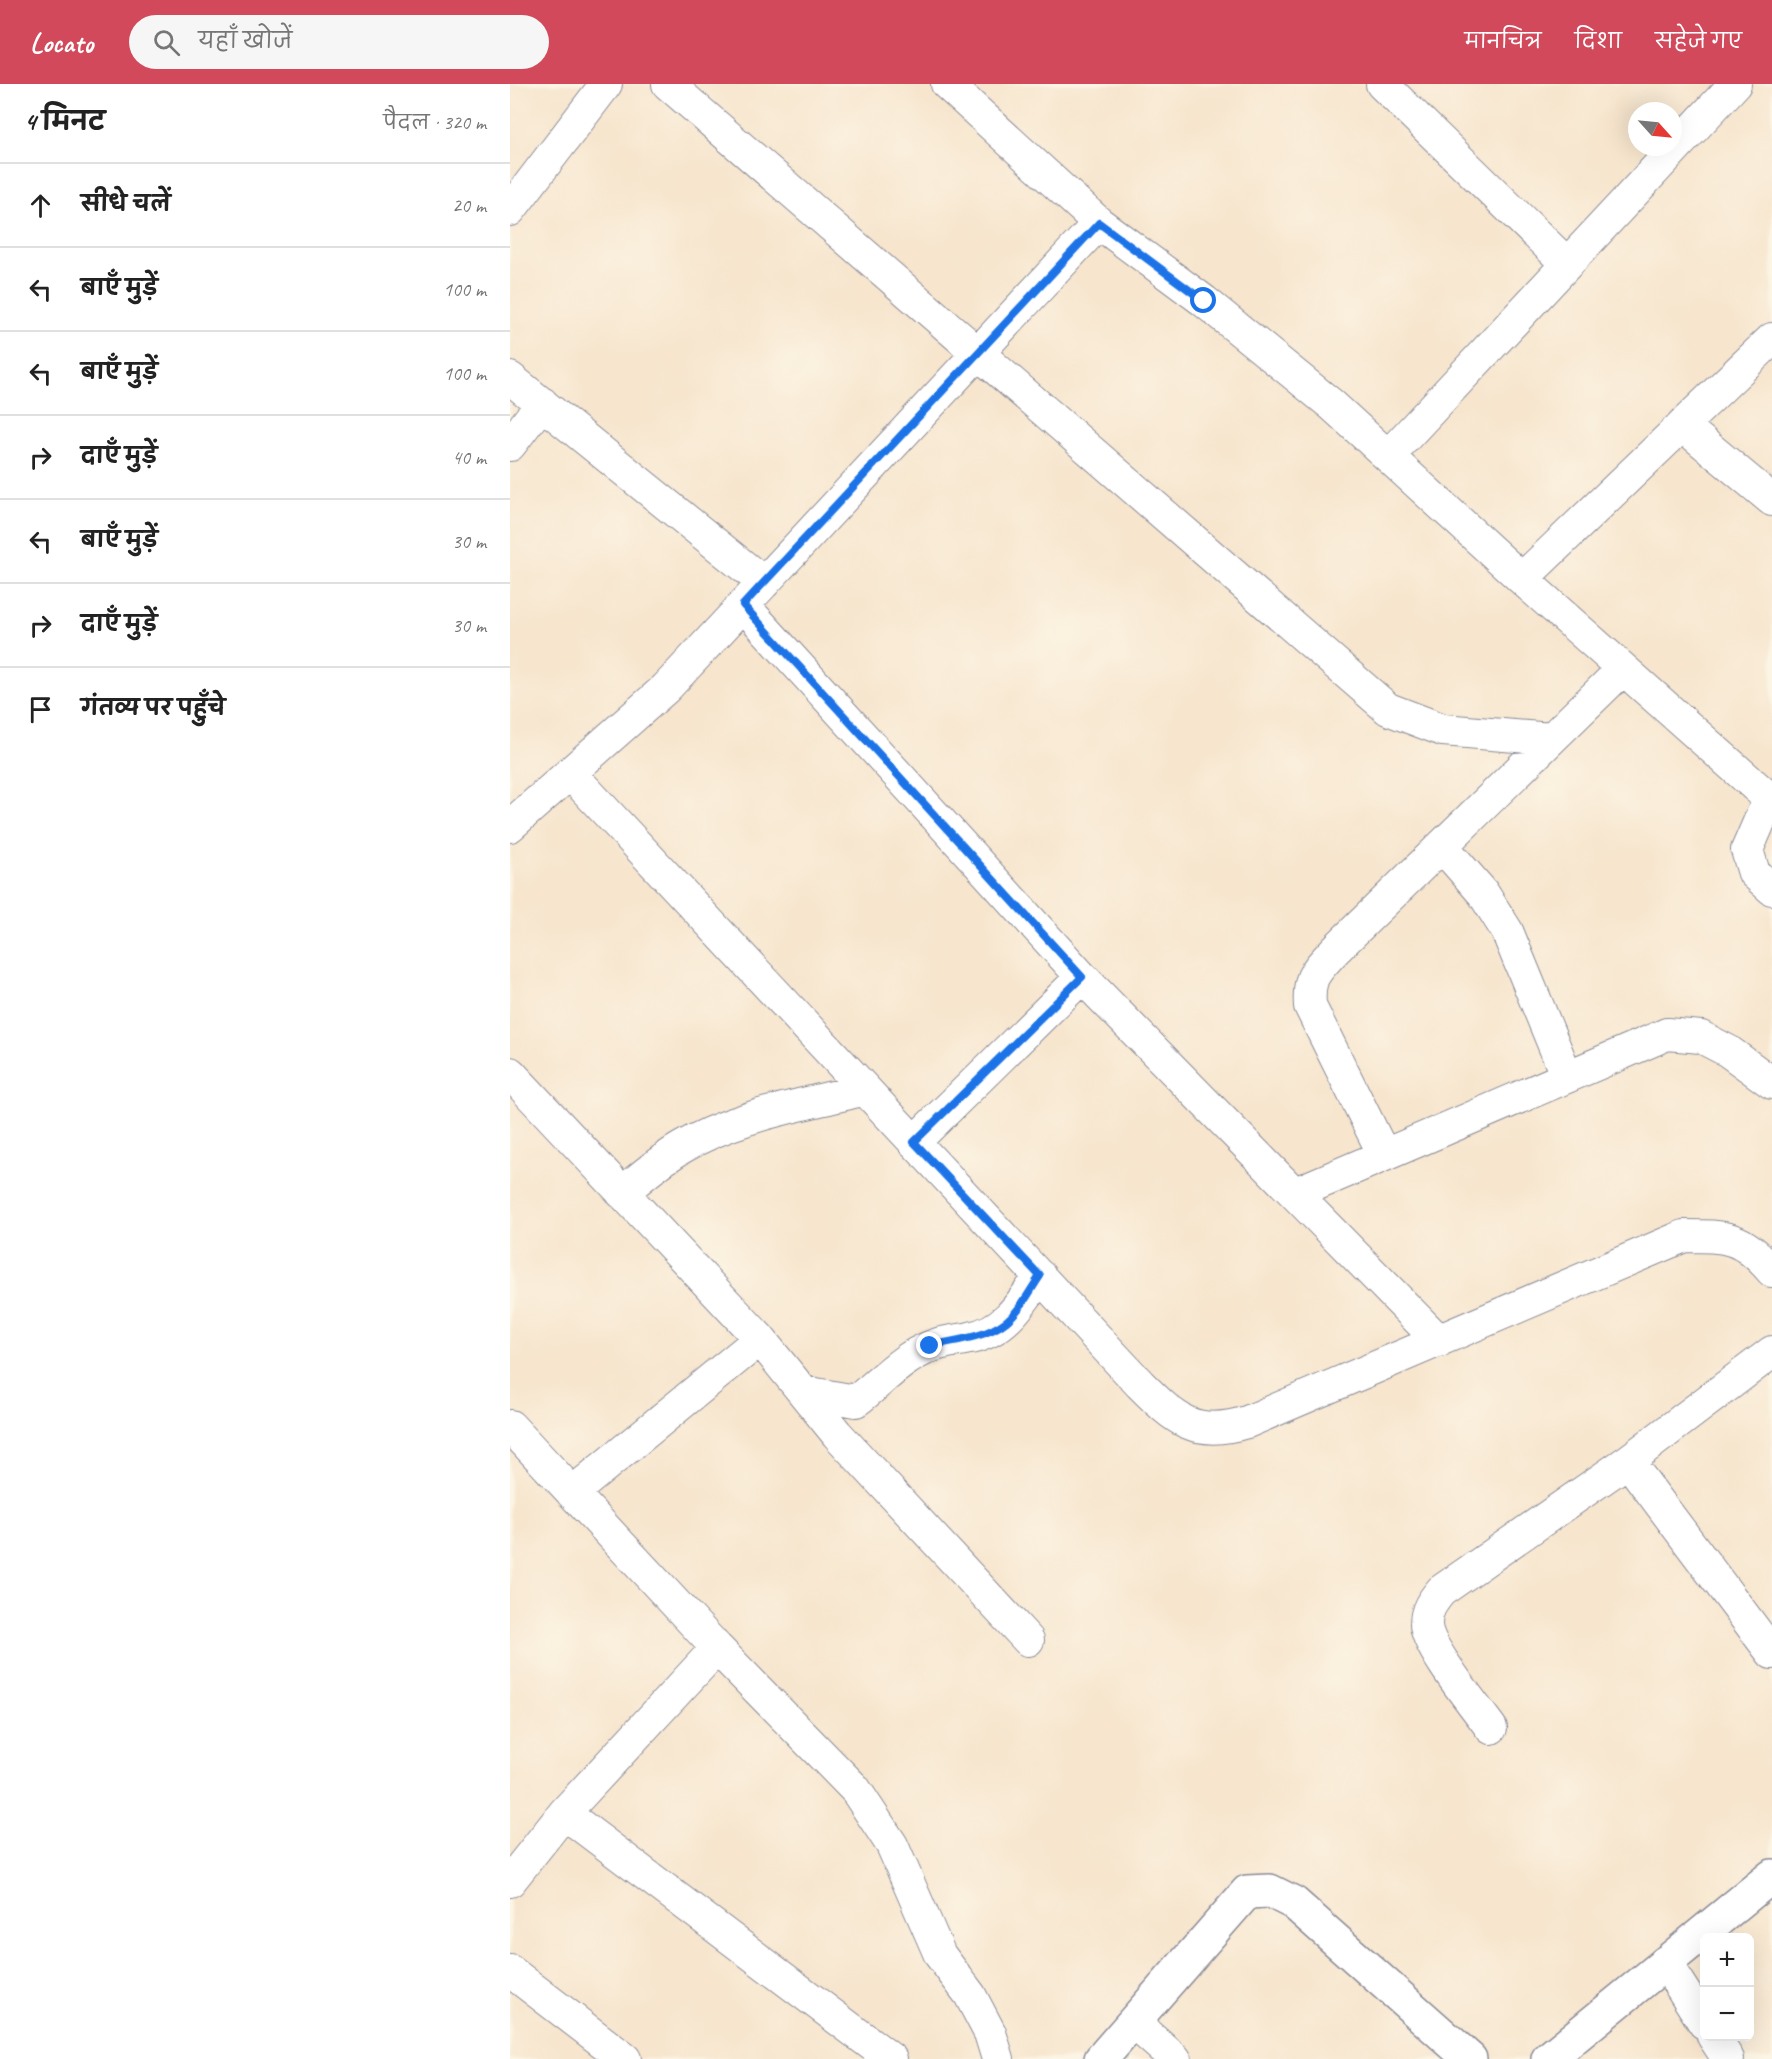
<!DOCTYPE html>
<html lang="hi">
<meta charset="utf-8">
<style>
:root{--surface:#fff;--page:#f6f6f6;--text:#222;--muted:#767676;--line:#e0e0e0;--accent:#d1495b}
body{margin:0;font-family:Caveat,"Playpen Sans Deva",sans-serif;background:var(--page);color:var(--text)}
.controls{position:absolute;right:18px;bottom:18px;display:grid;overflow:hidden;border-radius:9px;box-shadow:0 6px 24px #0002}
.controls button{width:54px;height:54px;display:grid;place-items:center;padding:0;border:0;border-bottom:2px solid var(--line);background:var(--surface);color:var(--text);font:30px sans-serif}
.compass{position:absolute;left:1118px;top:18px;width:54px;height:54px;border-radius:50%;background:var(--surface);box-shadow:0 6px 24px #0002;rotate:117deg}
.stop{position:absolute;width:18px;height:18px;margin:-14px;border:4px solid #1a73e8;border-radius:50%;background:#fff}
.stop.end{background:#1a73e8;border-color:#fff;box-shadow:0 2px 6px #0008}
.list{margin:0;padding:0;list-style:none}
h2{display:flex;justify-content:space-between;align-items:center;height:78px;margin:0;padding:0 24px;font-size:26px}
h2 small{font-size:20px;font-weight:400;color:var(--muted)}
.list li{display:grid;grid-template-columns:39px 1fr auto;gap:18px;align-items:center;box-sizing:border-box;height:84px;padding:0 24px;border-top:2px solid var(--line)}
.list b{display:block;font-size:22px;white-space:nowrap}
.list em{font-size:20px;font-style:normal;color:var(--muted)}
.icon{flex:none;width:33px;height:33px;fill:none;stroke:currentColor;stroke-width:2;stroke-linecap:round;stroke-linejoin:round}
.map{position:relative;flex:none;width:1262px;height:1975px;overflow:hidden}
header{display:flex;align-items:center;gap:36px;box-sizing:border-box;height:84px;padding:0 30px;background:var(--accent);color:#fff}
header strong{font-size:28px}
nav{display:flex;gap:33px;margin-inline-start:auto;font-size:21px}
.search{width:420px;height:54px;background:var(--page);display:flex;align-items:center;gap:15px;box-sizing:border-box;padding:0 21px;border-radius:33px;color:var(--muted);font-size:22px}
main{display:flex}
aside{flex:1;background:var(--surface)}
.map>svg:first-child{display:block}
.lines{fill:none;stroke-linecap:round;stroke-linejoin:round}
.minor-casing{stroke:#898a96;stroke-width:34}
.tertiary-casing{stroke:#898a96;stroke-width:36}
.minor{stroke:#fff;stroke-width:32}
.tertiary{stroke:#fff;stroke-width:33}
.route{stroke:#1a73e8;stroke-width:8}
</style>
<header>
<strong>Locato</strong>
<div class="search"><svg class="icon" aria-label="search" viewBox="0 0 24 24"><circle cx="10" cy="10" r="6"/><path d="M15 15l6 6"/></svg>यहाँ खोजें</div>
<nav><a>मानचित्र</a><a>दिशा</a><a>सहेजे गए</a></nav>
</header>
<main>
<aside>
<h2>4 मिनट<small>पैदल · 320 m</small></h2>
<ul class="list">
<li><svg class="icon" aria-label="ahead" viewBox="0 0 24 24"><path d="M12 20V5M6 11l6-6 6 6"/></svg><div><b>सीधे चलें</b></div><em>20 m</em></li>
<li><svg class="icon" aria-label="left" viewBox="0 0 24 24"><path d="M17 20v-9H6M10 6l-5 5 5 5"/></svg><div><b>बाएँ मुड़ें</b></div><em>100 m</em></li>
<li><svg class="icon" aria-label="left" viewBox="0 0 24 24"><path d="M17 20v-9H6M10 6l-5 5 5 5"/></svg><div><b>बाएँ मुड़ें</b></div><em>100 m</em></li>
<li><svg class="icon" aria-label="right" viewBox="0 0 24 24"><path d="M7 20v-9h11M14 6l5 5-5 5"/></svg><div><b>दाएँ मुड़ें</b></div><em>40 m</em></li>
<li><svg class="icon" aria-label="left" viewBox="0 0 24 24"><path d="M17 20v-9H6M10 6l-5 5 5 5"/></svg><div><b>बाएँ मुड़ें</b></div><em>30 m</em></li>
<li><svg class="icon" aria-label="right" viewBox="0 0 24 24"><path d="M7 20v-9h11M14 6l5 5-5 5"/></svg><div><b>दाएँ मुड़ें</b></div><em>30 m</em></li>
<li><svg class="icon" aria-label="arrive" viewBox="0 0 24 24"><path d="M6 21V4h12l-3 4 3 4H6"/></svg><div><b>गंतव्य पर पहुँचे</b></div></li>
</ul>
</aside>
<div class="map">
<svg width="1262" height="1975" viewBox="0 0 1262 1975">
<rect width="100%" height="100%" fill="#fcf5e5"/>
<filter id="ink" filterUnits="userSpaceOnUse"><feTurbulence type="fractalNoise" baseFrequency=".0167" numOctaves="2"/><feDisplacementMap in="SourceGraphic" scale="12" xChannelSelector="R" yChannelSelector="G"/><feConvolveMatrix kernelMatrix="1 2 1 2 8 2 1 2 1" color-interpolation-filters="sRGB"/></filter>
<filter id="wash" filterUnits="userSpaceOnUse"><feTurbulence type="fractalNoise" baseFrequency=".008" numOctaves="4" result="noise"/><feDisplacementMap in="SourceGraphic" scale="24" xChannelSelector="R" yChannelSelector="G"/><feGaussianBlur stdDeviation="1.35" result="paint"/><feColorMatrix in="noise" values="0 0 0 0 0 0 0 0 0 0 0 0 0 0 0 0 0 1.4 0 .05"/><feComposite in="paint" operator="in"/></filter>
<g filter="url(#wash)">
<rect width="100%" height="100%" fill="#f7e5cd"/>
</g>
<g filter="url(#ink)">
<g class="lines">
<defs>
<path id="minor" d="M 158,0 L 878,625 L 933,646 L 1041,655
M 437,0 L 589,139 L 694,217 L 822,321 L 1012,495 L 1262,717
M 872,0 L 1057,180
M 0,126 L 96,0
M 0,294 L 254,499
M 1172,341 L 1262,416
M 0,361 L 32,319
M 879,371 L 1225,0
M 1012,495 L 1262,255
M 233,521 L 572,893 L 929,1257
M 60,689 L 630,1300 C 666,1336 684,1354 737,1338 L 1174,1152 C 1217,1152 1232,1152 1262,1187
M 1259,715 L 1237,766 L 1244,789 L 1262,805
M 0,742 L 156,604 L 589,139
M 932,762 L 973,809 L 997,847 L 1057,993
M 0,989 L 250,1255 L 327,1350 L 518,1556
M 404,1058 L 572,893
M 874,1071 L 800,922 C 798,892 805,888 825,866 L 1113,585
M 112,1109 C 131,1093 149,1077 171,1064 C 225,1031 295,1021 355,1005
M 786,1109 L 1157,950 L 1191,953 L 1218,967 L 1262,999
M 294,1308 L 346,1317 C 370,1299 391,1274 420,1263 C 432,1257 447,1257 460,1254 C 495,1247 511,1220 530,1192
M 0,1342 L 207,1564 L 345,1705 L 382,1761 L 430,1871 L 460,1911 L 480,1949 L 488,1975
M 1118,1377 L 1262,1569
M 62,1409 L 250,1255
M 981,1644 C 966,1623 916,1563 916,1540 C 916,1526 922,1518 931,1507 L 1118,1377 L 1262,1268
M 54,1729 L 381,1975
M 0,1797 L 54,1729 L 207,1564
M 1155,1878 L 1194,1939
M 0,1887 L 115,1975
M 623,1938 L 665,1975
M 1203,1952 L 1218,1975"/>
<path id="tertiary" d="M 591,1975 L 737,1808 L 760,1807 L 784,1819 L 960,1975
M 1038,1975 L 1262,1792"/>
</defs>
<!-- minor casing -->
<use href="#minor" class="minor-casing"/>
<!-- tertiary casing -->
<use href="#tertiary" class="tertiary-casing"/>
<!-- minor -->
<use href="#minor" class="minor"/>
<!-- tertiary -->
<use href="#tertiary" class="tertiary"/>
</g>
</g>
<g class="lines" filter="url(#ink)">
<!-- route -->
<path class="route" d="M 420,1262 C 448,1255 482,1254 503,1231 C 514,1220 521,1205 530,1192 L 404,1058 L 572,893 L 233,521 L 589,139 L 694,217"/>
</g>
</svg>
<div class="controls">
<button>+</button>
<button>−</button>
</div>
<svg class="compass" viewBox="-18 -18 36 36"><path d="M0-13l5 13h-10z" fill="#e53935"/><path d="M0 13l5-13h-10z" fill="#767676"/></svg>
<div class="stop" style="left:694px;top:217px"></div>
<div class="stop end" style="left:420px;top:1262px"></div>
</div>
</main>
